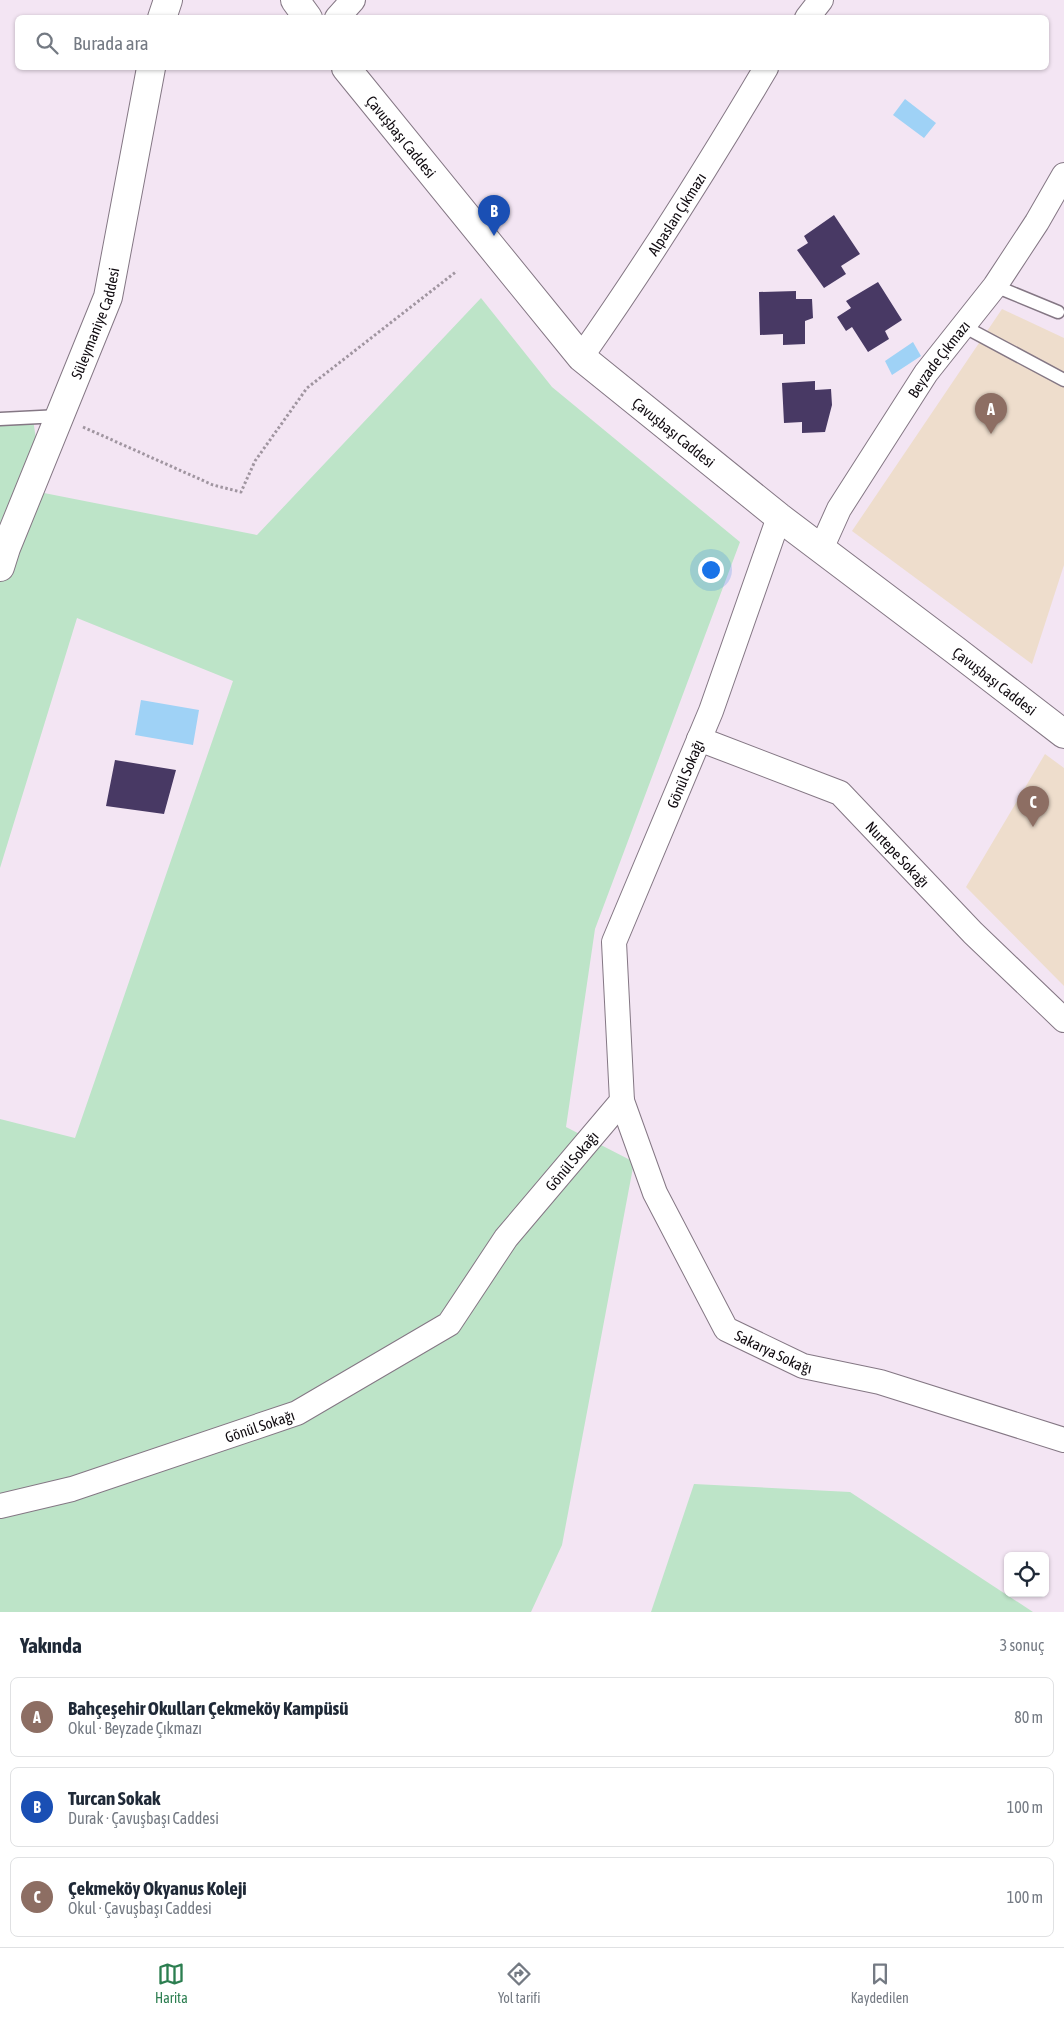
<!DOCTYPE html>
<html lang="tr">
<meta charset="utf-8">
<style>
:root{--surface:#fff;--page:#f2f2f3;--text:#1f2937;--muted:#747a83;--line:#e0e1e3;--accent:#2c7e50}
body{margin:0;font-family:"Asap Condensed",sans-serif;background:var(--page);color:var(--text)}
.controls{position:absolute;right:15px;bottom:15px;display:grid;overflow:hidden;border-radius:8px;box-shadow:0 1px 4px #0004}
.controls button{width:45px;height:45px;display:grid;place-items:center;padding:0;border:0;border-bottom:1px solid var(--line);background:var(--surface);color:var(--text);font:25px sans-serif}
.you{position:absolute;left:710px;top:569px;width:18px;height:18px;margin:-12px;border:4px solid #fff;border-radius:50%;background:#1a73e8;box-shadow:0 0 0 8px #1a73e833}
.badge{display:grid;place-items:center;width:32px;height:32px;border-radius:50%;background:var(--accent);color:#fff;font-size:16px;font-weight:700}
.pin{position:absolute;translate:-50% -41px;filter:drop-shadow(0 1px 2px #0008)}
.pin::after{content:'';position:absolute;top:26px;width:18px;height:15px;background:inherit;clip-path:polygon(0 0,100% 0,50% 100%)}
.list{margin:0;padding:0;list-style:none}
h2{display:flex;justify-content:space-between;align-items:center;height:65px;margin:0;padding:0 20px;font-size:21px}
h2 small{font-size:16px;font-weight:400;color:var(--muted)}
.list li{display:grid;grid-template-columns:32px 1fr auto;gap:15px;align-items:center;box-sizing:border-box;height:80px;margin:0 10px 10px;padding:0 10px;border:1px solid var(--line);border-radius:8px}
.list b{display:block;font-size:19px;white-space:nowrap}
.list p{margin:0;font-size:16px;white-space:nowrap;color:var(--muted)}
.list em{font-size:16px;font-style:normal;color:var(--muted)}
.icon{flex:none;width:28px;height:28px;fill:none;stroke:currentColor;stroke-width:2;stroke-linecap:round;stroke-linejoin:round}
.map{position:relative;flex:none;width:1064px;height:1612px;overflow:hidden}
.search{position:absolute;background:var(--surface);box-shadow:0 1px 4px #0004;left:15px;right:15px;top:15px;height:55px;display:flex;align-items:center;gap:12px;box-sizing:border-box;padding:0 18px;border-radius:8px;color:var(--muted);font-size:19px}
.sheet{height:335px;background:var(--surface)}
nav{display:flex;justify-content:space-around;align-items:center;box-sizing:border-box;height:70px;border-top:1px solid var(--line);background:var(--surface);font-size:14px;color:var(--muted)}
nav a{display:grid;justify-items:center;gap:2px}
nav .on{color:var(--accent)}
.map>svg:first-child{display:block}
.education{fill:#edc}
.green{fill:#bde4c8}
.water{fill:#9fd2f6}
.building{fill:#483964}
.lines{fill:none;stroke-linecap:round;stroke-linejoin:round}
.lane-casing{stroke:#847784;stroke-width:15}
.street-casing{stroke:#847784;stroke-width:26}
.secondary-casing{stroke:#847784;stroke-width:30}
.path{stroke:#a095a0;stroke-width:3;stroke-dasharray:2.5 2.5;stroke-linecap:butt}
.lane{stroke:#fff;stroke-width:12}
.street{stroke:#fff;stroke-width:24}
.secondary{stroke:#fff;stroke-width:28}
.labels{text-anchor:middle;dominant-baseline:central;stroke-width:5;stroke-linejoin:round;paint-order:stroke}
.street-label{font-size:15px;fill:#100b10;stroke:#fff3ff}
</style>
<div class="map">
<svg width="1064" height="1612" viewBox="0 0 1064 1612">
<rect width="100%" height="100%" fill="#f3e5f3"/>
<!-- education -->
<path class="education" d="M 1002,309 L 1064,338 L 1064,565 L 1032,664 L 852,531 Z
M 1045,754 L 1064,768 L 1064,986 L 966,887 Z"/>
<!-- green -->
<path class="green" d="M 481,298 L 552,387 L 740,542 L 595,929 L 566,1127 L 634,1162 L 562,1545 L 531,1612 L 0,1612 L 0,1119 L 75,1138 L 233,681 L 77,618 L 0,868 L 0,423 L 33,419 L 44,493 L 257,535 Z
M 694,1484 L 850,1492 L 1033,1612 L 651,1612 Z"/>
<!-- water -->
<path class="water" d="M 905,99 L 936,123 L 924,138 L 893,115 Z
M 913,342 L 921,356 L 892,375 L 885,361 Z
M 141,700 L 199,710 L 193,745 L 135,735 Z"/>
<!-- building -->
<path class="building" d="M 834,215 L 860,254 L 841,266 L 846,274 L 824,288 L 797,250 L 808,243 L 804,236 Z
M 878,282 L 902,320 L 885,331 L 889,339 L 868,352 L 852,327 L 846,331 L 837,317 L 851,308 L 846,301 Z
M 796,291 L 796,299 L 812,299 L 813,318 L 805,321 L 805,344 L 783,345 L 783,334 L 760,335 L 759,292 Z
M 815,381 L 815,390 L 831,389 L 832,405 L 825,432 L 802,433 L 802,422 L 784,423 L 782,383 Z
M 115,760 L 176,770 L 164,814 L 106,806 Z"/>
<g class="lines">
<defs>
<path id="lane" d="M 995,286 L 1058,312
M 963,326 L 1064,380
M 0,419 L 60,416"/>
<g id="street">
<path d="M 337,18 L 353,0"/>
<path d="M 807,18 L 821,0"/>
<path id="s1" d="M 581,357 C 647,263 708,166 766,68"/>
<path id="s2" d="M 821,549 L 839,509 L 926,373 L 995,286 L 1037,222 L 1064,175"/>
<path id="s3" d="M 699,739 L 840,793 L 973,933 L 1064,1020"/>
<path id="s4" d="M 622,1101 L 655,1193 L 726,1329 L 803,1366 L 880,1382 L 1064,1440"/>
<path id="s5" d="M 0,1506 L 72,1489 L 297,1413 L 449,1324 L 506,1238 L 622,1101 L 614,942 L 711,711 L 779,517"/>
</g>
<g id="secondary">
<path d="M 295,0 L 308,18"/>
<path d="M 162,18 L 168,0"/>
<path id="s6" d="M 346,68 L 581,357 L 779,517 L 955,650 L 1064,734"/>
<path id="s7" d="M 0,567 L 6,548 L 108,297 L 151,68"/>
</g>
</defs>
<!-- lane casing -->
<use href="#lane" class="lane-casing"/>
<!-- street casing -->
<use href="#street" class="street-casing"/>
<!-- secondary casing -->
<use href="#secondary" class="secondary-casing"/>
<!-- path -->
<path class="path" d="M 83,427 L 213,485 L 241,492 L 255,461 L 307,388 L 457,271"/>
<!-- lane -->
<use href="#lane" class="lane"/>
<!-- street -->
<use href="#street" class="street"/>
<!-- secondary -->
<use href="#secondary" class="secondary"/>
</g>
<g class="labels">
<!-- street labels -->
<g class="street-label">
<text stroke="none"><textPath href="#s6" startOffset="88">Çavuşbaşı Caddesi</textPath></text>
<text stroke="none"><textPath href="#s1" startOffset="172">Alpaslan Çıkmazı</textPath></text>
<text stroke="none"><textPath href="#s7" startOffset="262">Süleymaniye Caddesi</textPath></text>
<text stroke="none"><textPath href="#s2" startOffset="224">Beyzade Çıkmazı</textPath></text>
<text stroke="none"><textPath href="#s6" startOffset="492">Çavuşbaşı Caddesi</textPath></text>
<text stroke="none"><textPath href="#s6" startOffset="898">Çavuşbaşı Caddesi</textPath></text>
<text stroke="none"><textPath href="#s5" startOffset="1112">Gönül Sokağı</textPath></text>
<text stroke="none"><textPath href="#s3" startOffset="235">Nurtepe Sokağı</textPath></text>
<text stroke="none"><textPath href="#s5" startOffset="692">Gönül Sokağı</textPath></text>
<text stroke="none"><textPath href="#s4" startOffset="304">Sakarya Sokağı</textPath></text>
<text stroke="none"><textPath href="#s5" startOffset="272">Gönül Sokağı</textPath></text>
</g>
</g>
</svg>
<div class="controls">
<button><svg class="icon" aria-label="locate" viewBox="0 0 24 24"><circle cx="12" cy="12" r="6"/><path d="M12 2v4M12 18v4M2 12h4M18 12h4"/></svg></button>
</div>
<div class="you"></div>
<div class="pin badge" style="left:991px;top:434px;background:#8d6e63">A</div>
<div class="pin badge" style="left:494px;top:236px;background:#1a4fb4">B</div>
<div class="pin badge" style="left:1033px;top:827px;background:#8d6e63">C</div>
<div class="search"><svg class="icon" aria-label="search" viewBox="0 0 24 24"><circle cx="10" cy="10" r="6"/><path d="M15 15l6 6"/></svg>Burada ara</div>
</div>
<section class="sheet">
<h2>Yakında<small>3 sonuç</small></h2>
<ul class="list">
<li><span class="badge" style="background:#8d6e63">A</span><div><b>Bahçeşehir Okulları Çekmeköy Kampüsü</b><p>Okul · Beyzade Çıkmazı</p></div><em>80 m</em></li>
<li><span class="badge" style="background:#1a4fb4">B</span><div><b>Turcan Sokak</b><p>Durak · Çavuşbaşı Caddesi</p></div><em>100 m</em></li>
<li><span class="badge" style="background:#8d6e63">C</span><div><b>Çekmeköy Okyanus Koleji</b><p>Okul · Çavuşbaşı Caddesi</p></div><em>100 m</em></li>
</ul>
</section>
<nav>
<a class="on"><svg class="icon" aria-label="map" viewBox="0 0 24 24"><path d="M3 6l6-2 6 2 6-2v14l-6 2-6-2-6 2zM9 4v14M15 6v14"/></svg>Harita</a>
<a><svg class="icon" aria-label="directions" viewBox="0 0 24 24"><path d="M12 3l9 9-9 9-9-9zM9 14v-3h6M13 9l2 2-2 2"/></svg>Yol tarifi</a>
<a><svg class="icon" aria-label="saved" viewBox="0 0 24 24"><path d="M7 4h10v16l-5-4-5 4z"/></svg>Kaydedilen</a>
</nav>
